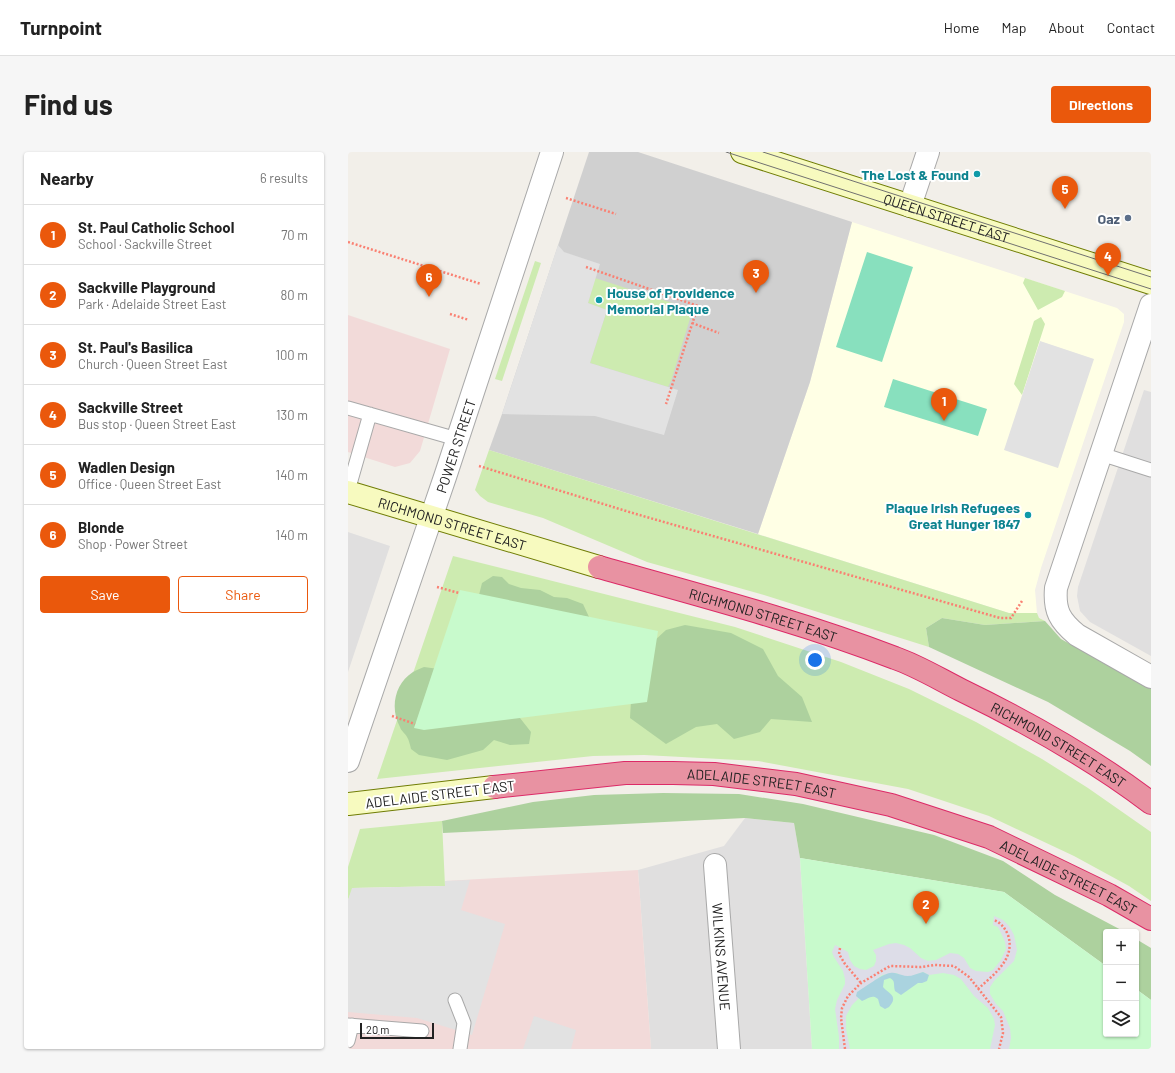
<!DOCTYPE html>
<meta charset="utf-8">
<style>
:root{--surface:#fff;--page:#f6f6f6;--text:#222;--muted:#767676;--line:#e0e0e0;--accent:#ea580c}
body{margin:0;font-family:Barlow,sans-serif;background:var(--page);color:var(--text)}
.controls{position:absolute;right:12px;bottom:12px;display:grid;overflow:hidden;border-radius:4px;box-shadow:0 1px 3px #0004}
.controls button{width:36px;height:36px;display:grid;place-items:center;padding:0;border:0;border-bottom:1px solid var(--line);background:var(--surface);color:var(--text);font:20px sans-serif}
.scale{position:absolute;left:12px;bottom:10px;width:74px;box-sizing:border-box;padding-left:4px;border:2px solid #222;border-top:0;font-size:11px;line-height:14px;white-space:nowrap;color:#222;-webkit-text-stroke:3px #fff;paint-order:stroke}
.you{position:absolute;left:467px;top:508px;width:14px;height:14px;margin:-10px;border:3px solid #fff;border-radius:50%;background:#1a73e8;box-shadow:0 0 0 6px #1a73e833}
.badge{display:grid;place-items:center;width:26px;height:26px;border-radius:50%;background:var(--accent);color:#fff;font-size:13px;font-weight:700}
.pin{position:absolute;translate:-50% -33px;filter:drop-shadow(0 1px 2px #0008)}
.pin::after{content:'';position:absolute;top:21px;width:14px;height:12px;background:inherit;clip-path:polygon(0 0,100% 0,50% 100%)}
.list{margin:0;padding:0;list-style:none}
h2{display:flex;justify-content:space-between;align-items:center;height:52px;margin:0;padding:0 16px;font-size:17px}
h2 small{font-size:13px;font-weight:400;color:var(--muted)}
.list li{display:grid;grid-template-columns:26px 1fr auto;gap:12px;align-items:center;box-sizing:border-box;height:60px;padding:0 16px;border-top:1px solid var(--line)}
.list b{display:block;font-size:15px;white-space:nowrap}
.list p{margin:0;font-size:13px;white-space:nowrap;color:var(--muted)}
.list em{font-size:13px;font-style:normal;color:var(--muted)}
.actions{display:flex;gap:8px;padding:12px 16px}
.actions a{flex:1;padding:9px 0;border:1px solid var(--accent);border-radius:4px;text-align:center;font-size:14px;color:var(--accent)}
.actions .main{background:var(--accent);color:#fff}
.icon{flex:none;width:22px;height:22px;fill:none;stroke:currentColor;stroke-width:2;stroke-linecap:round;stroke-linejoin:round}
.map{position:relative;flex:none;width:803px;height:897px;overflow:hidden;border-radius:4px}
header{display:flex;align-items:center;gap:24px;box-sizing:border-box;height:56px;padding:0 20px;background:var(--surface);border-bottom:1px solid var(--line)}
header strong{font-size:19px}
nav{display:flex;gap:22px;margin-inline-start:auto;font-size:14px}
.intro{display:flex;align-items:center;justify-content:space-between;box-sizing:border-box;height:96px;padding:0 24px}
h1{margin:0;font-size:28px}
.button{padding:10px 18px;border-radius:4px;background:var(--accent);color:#fff;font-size:14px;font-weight:700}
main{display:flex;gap:24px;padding:0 24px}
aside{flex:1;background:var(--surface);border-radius:4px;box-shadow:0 1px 3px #0004}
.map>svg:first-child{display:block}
.residential{fill:#e0dfdf}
.commercial{fill:#f2dad9}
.education{fill:#ffffe5}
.religious{fill:#d0d0d0}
.grass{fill:#cdebb0}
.forest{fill:#add19e}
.park{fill:#c8facc}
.pitch{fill:#88e0be}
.parking{fill:#e2e2e2}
.plaza{fill:#dddde8}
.water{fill:#aad3df}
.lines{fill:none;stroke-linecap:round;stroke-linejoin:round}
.lane-casing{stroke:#a9a9a9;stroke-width:15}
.street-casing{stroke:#a9a9a9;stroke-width:24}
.secondary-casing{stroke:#707d05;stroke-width:24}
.highway-casing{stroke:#dc2a67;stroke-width:24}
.path{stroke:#fa8072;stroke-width:2.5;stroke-dasharray:2 2;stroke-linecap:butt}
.lane{stroke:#fff;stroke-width:13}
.street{stroke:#fff;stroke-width:22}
.secondary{stroke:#f7fabf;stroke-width:22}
.highway{stroke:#e892a2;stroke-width:22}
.tram{stroke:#707070;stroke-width:1}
.culture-dot{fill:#0f9aa8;stroke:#fff;stroke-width:1.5}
.service-dot{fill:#5c6f8a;stroke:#fff;stroke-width:1.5}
.labels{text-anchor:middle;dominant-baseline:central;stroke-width:4;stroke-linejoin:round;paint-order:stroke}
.culture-label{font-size:14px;font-weight:bold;fill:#0d838f;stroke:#fff;text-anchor:end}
.street-label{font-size:14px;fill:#222;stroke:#fff}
.service-label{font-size:14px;font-weight:bold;fill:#4e5e75;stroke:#fff;text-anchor:end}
</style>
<header>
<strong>Turnpoint</strong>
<nav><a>Home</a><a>Map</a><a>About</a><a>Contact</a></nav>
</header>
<div class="intro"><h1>Find us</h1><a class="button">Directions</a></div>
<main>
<aside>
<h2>Nearby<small>6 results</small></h2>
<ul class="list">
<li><span class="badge">1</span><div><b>St. Paul Catholic School</b><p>School · Sackville Street</p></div><em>70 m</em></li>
<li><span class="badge">2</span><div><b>Sackville Playground</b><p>Park · Adelaide Street East</p></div><em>80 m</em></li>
<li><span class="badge">3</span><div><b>St. Paul's Basilica</b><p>Church · Queen Street East</p></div><em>100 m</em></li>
<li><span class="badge">4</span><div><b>Sackville Street</b><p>Bus stop · Queen Street East</p></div><em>130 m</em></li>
<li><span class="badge">5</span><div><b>Wadlen Design</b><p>Office · Queen Street East</p></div><em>140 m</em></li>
<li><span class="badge">6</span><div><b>Blonde</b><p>Shop · Power Street</p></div><em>140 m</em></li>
</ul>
<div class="actions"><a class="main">Save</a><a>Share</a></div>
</aside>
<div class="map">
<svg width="803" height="897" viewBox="0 0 803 897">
<rect width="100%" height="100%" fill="#f2efe9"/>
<!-- residential -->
<path class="residential" d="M 796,238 L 803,240 L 803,504 L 742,470 L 732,459 L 729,444 L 730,435 Z
M 0,380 L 42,394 L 0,520 Z
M 397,666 L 446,671 L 452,706 L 464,897 L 303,897 L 290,718 L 376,694 Z"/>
<!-- commercial -->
<path class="commercial" d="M 0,163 L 102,197 L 72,299 L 62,311 L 47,315 L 0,300 Z
M 290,718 L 303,897 L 0,897 L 0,748 L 97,734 L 97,729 Z"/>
<!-- education -->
<path class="education" d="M 504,70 L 769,156 L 776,162 L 776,170 L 693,416 L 687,438 L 689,461 L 661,461 L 410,382 L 462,230 Z"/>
<!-- religious -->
<path class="religious" d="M 241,0 L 290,0 L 504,70 L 462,230 L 410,382 L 141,298 L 154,262 Z"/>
<!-- grass -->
<path class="grass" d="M 187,109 L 193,111 L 154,229 L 147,227 Z
M 247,126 L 343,157 L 344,160 L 323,229 L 320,235 L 242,211 L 259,158 L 240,151 Z
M 677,126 L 717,139 L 714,145 L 690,158 L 675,131 Z
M 693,165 L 697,172 L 674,243 L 666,232 L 686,169 Z
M 141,298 L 661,461 L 689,461 L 691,466 L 697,469 L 637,473 L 594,466 L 578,476 L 581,495 L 416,443 L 299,410 L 195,366 L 140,350 L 132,344 L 127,338 Z
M 105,404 L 387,475 L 493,510 L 561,537 L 628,570 L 694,607 L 740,636 L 803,680 L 803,749 L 781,734 L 726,704 L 641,664 L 560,637 L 410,609 L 296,603 L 245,604 L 29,627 Z
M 94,669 L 97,734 L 5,736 L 0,748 L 0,715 L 12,677 Z"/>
<!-- forest -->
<path class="forest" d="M 145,424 L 154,425 L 161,432 L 173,436 L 192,438 L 206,445 L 219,446 L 235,452 L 241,465 L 130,447 L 134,431 Z
M 594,466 L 637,473 L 697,469 L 713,487 L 803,537 L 803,614 L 782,599 L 700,550 L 581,495 L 578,476 Z
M 337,473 L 383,481 L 415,497 L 430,524 L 454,545 L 464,570 L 423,567 L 412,580 L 386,587 L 369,572 L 348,575 L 318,592 L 282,566 L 284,531 L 305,490 L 318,478 Z
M 76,515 L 98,518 L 172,566 L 183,580 L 181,592 L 162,593 L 146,588 L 135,598 L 99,608 L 71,603 L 63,597 C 62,593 61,588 59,585 C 57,581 53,579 52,575 C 42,557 46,532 65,520 C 68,518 72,517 76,515 Z
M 315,641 L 391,642 L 455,652 L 586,683 L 655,709 L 707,743 L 777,780 L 758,780 L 758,814 L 656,740 L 452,706 L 446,671 L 397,666 L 95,681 L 94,669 L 185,650 L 246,643 Z
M 788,787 L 803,796 L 803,848 L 788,837 Z"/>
<!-- park -->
<path class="park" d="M 112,438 L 310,479 L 299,550 L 76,578 L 66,576 Z
M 452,706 L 656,740 L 758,814 L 758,882 L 788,882 L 788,837 L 803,848 L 803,897 L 464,897 Z"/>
<!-- pitch -->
<path class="pitch" d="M 519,100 L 565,115 L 534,210 L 488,195 Z
M 545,227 L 639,257 L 630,284 L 536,255 Z"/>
<!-- parking -->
<path class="parking" d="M 210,93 L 216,100 L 252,112 L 240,151 L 259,158 L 242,211 L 330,238 L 316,283 L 247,264 L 154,262 Z
M 692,189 L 746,207 L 710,316 L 656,298 Z
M 122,728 L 113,758 L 157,772 L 124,883 L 69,866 L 0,860 L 0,748 L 4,736 L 97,734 L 97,729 Z
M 186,864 L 228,878 L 223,897 L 175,897 Z"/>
<!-- plaza -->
<path class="plaza" d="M 646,764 L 655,768 L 661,774 L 666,783 L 669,798 L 666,809 L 646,829 L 642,835 L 642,842 L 648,852 L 655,859 L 662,876 L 663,886 L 661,897 L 642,897 L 647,873 L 646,867 L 640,856 L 626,844 L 613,827 L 606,823 L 595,821 L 581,823 L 575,820 L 564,824 L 555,824 L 548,821 L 534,823 L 508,844 L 511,846 L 504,853 L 498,864 L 498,877 L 502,897 L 491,897 L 491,885 L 487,857 L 489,848 L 497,832 L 497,827 L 495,819 L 486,805 L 484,800 L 487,793 L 500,800 L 502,808 L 506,814 L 512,817 L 518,818 L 526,814 L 528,809 L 528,803 L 525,798 L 541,792 L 548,791 L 556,793 L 562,796 L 573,806 L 580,809 L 588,808 L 602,801 L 610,802 L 616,806 L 622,816 L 628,819 L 640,820 L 645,818 L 653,808 L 658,797 L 657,790 L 653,781 L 650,775 L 645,773 Z"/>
<!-- water -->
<path class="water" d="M 575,820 L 581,823 L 579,829 L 574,831 L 570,831 L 553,843 L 547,839 C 545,833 548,829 542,826 L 536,828 L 535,835 C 541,842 551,844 541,855 L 537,857 L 532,854 L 530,847 C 524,842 520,847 514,849 L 508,844 L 509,840 C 516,836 534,822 542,821 C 547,820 549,822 554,823 C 561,826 568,822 575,820 Z"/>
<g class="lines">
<defs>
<path id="lane" d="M 0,256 L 109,287
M 753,302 L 803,318
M 0,339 L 22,262
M 107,848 L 116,871 L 112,897
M 0,873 L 74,879
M 0,889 L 4,873"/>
<g id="street">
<path d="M 562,54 L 580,0"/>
<path d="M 803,153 L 708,436 C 706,459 712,469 729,483 L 803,525"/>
<path id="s1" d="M 0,609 L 97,325 L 204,0"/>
<path id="s2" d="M 367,713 L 381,897"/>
</g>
<g id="secondary">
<path id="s3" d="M 394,0 L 803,131"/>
<path id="s4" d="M 0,340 L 251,415"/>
<path d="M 0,652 L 146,635"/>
</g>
<g id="highway">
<path id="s5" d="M 251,415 C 350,443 451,469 547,506 C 570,514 591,527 613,538 C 679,570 744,606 803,651"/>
<path id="s6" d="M 146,635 L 277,621 L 325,621 L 366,622 L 448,632 L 543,653 L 641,685 L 761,743 L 803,767"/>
</g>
</defs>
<!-- lane casing -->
<use href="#lane" class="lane-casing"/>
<!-- street casing -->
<use href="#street" class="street-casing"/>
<!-- secondary casing -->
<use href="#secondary" class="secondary-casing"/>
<!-- highway casing -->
<use href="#highway" class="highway-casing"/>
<!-- path -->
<path class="path" d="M 218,46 L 268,62
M 0,90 L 133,132
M 238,115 L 350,154 L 318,252
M 102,162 L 121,168
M 344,171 L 371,181
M 131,314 L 288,362 L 652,466 L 663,466 L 674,449
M 89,435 L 111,441
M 44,564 L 67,572
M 492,796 L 491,802 L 497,812 L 513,831
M 630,837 C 645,823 668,807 660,783 C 657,776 653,771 646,768
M 497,897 L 493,866 L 494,856 L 500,844 L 513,831 L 542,814 L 573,815 L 587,813 L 606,814 L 621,825 L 653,865 L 655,881 L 651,897"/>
<!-- lane -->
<use href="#lane" class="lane"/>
<!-- street -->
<use href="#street" class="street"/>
<!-- secondary -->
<use href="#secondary" class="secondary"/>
<!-- highway -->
<use href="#highway" class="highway"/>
<!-- tram -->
<path class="tram" d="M 378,0 L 803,137
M 415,0 L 803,125"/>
</g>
<!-- markers -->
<g class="culture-dot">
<circle cx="629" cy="22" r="4"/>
<circle cx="251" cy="148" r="4"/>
<circle cx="680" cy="363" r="4"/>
</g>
<circle class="service-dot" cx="780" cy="66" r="4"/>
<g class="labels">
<!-- culture labels -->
<g class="culture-label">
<text x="621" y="22">The Lost &amp; Found</text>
<text x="259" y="140" text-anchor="start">House of Providence<tspan x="259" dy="16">Memorial Plaque</tspan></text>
<text x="672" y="355">Plaque Irish Refugees<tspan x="672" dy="16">Great Hunger 1847</tspan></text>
</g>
<!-- street labels -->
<g class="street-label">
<text stroke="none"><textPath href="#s3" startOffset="215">QUEEN STREET EAST</textPath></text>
<text stroke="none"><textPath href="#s1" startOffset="333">POWER STREET</textPath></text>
<text stroke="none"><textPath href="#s4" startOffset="109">RICHMOND STREET EAST</textPath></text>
<text stroke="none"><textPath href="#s5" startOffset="171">RICHMOND STREET EAST</textPath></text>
<text stroke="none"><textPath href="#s5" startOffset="495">RICHMOND STREET EAST</textPath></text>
<text stroke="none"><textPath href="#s6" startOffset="269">ADELAIDE STREET EAST</textPath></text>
<text transform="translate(92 642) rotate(-7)">ADELAIDE STREET EAST</text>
<text stroke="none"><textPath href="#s6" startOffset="593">ADELAIDE STREET EAST</textPath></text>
<text stroke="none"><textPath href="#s2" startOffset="92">WILKINS AVENUE</textPath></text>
</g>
<!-- service labels -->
<g class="service-label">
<text x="772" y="66">Oaz</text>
</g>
</g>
</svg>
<div class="controls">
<button>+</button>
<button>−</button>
<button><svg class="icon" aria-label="layers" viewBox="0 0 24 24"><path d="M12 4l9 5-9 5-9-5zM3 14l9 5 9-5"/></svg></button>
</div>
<div class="scale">20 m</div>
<div class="you"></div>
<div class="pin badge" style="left:596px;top:269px">1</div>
<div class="pin badge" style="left:578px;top:772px">2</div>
<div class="pin badge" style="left:408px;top:141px">3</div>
<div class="pin badge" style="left:760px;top:124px">4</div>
<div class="pin badge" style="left:717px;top:57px">5</div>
<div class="pin badge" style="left:81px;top:145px">6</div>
</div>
</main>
